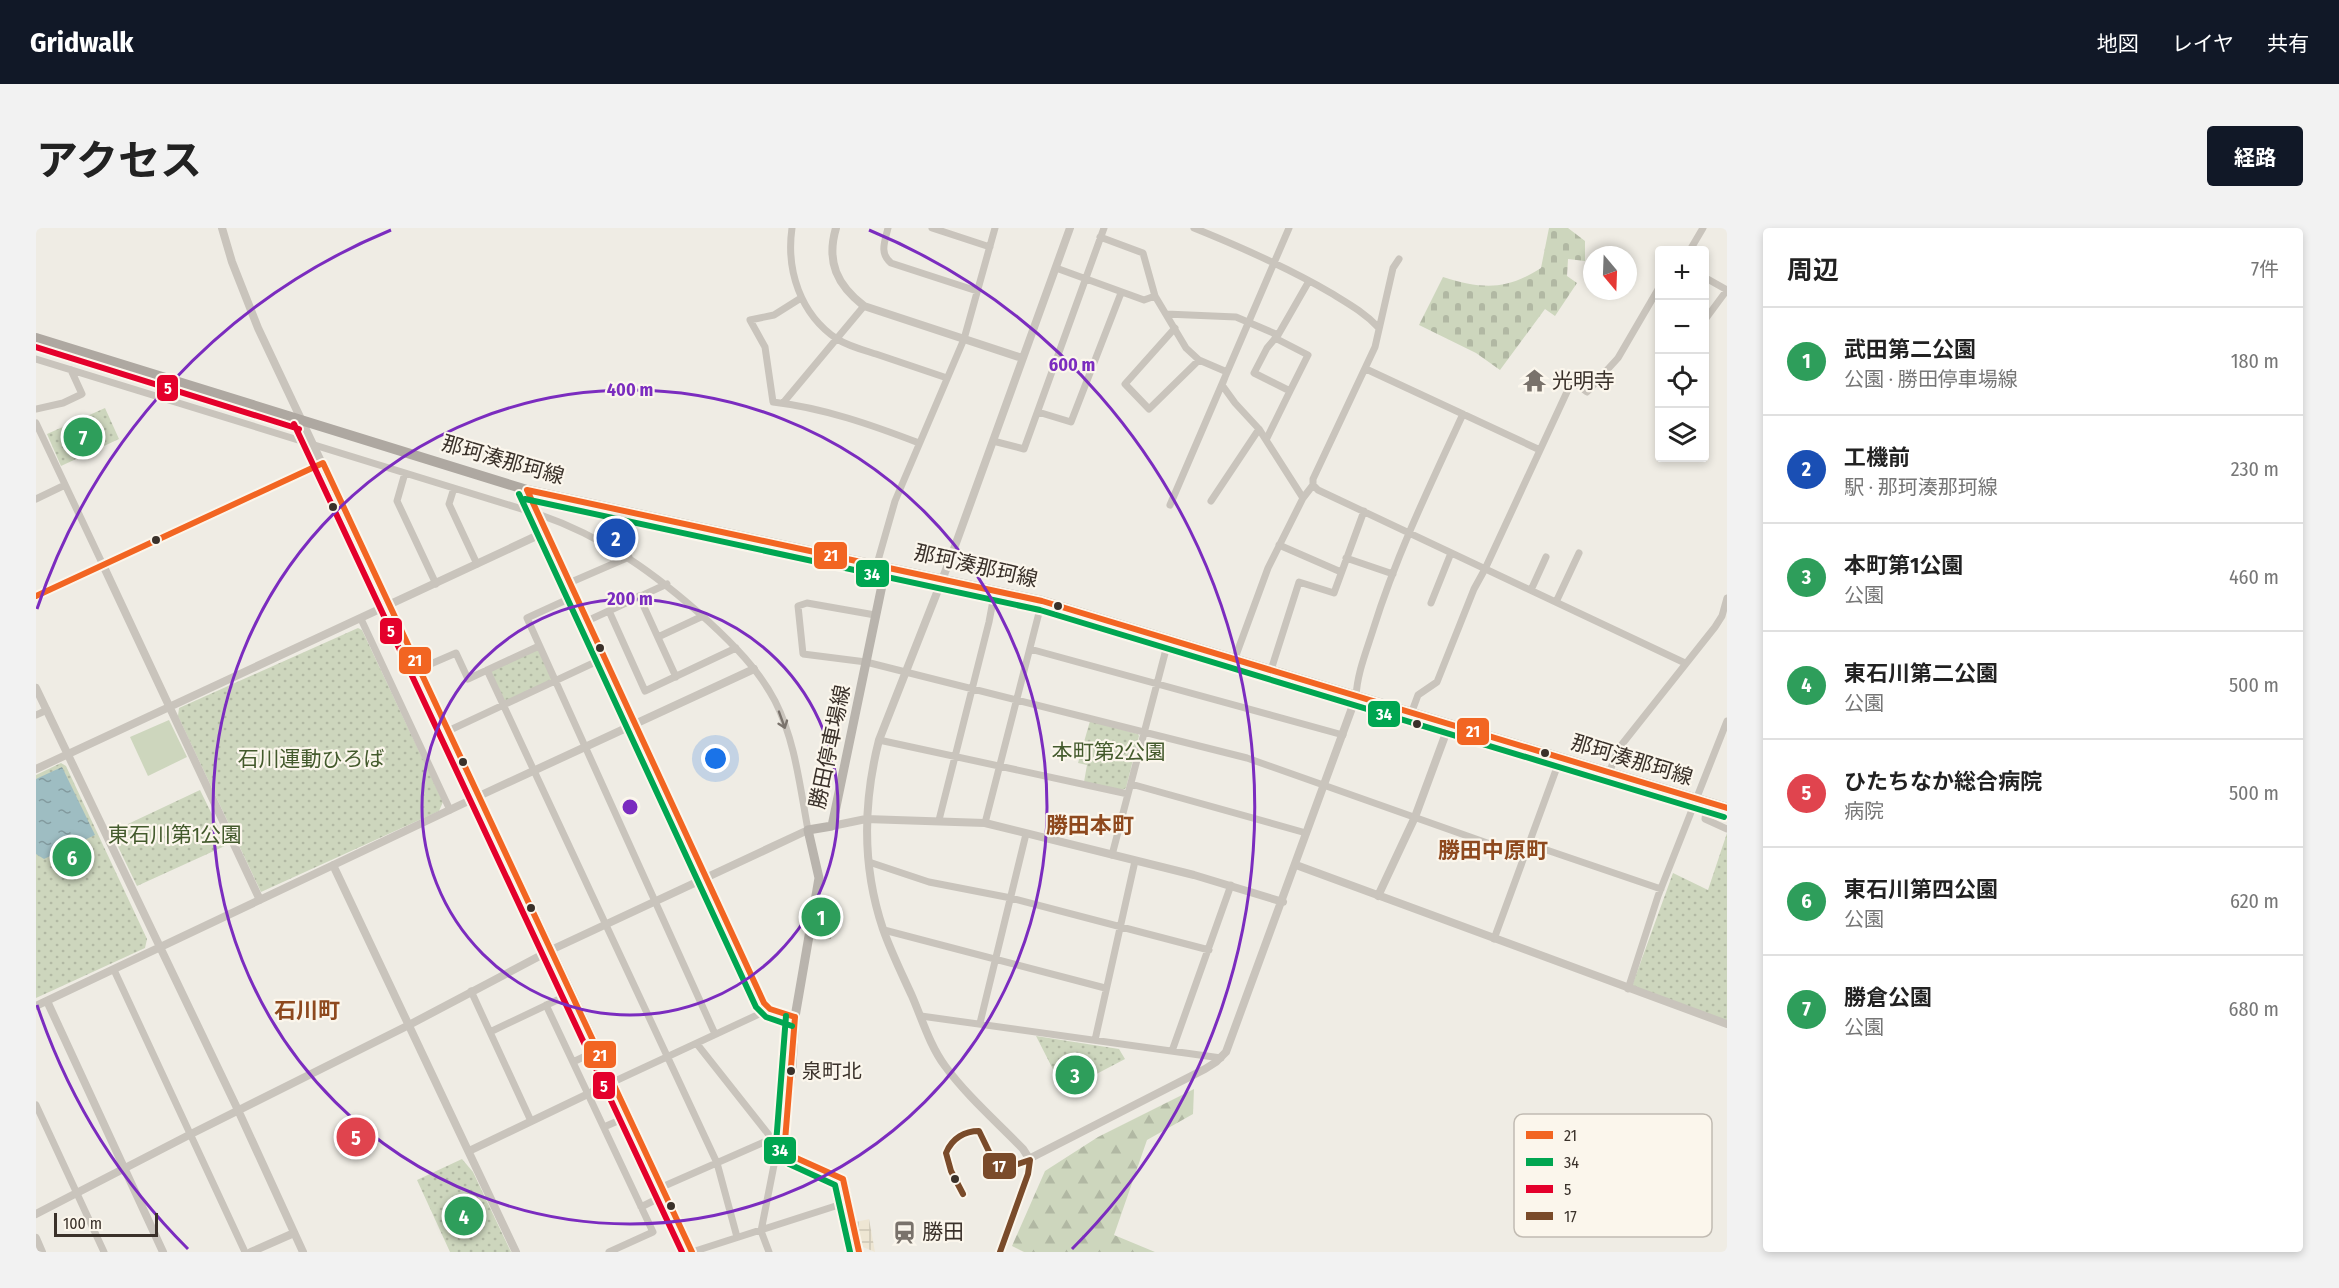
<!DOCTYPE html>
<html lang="ja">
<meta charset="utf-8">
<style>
:root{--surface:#fff;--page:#f2f2f2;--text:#222;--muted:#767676;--line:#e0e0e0;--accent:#111827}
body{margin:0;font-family:"Fira Sans Condensed","Noto Sans JP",sans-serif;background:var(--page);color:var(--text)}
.controls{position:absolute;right:18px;top:18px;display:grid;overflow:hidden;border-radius:6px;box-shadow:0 3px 9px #0003}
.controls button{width:54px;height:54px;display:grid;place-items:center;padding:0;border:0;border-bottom:2px solid var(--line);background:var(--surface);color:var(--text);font:30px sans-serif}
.compass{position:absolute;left:1547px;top:18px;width:54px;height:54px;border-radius:50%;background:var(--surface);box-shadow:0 3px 9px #0003;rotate:161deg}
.scale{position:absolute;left:18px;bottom:15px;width:104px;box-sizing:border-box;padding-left:6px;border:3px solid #3a312a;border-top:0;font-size:16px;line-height:21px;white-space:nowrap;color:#3a312a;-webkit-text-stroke:4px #fbf6ec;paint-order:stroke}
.you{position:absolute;left:680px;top:531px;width:21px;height:21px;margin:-15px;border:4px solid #fff;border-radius:50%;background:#1a73e8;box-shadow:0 0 0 9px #1a73e833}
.badge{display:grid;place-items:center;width:39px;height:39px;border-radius:50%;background:var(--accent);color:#fff;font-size:20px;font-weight:700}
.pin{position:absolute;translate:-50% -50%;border:3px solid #fff;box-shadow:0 2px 6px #0006}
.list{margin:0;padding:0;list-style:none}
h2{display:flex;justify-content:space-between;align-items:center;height:78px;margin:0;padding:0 24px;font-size:26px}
h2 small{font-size:20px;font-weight:400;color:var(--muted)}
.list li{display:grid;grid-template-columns:39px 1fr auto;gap:18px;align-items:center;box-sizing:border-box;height:108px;padding:0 24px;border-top:2px solid var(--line)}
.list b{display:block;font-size:22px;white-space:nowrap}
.list p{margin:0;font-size:20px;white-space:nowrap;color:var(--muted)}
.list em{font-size:20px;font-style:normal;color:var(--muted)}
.icon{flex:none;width:33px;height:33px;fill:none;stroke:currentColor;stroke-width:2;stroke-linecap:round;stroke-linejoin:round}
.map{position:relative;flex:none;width:1691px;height:1024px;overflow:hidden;border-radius:6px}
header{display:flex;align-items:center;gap:36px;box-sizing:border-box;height:84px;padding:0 30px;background:var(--accent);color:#fff}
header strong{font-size:28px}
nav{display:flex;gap:33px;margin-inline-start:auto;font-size:21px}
.intro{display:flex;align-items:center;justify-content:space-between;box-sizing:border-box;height:144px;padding:0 36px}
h1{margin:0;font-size:42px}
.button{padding:15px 27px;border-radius:6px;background:var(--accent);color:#fff;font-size:21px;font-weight:700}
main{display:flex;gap:36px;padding:0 36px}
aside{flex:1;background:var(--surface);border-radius:6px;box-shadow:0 3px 9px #0003}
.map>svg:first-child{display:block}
.grass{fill:url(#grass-dots)}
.forest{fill:url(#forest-firs)}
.cemetery{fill:url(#cemetery-stones)}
.pitch{fill:#cdd6bd}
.plaza{fill:url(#plaza-grid)}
.water{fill:url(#water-ripples)}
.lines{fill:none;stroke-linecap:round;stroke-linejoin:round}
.minor{stroke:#c9c4bc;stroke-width:7}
.tertiary{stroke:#c9c4bc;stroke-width:8}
.secondary{stroke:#b9b4ad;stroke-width:9}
.primary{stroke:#aea8a1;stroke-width:10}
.bus-1-casing{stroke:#fbf6ec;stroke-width:10}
.bus-2-casing{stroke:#fbf6ec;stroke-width:10}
.bus-3-casing{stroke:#fbf6ec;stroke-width:10}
.bus-4-casing{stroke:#fbf6ec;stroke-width:10}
.bus-1{stroke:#f26522;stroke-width:6}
.bus-2{stroke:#00a651;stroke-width:6}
.bus-3{stroke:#e4002b;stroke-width:6}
.bus-4{stroke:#7a4b2a;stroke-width:6}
.oneway{stroke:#7a736c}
.ring{fill:none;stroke:#7b2cbf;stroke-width:3}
.bus-dot{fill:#3a312a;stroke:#fbf6ec;stroke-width:2}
.labels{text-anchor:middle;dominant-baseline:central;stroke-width:4.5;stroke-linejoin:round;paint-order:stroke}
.bus-label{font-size:20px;fill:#3a312a;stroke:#fbf6ec;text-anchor:start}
.poi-label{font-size:21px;fill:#3a312a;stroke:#fbf6ec;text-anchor:start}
.street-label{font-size:21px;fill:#3a312a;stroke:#fbf6ec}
.park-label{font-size:21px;fill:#435a2c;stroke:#fbf6ec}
.neighbourhood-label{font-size:22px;font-weight:bold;fill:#8e491e;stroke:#fbf6ec}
.key{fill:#fbf6ec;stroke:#c1bbb2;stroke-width:1.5}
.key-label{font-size:16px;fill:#3a312a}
.centre{fill:#7b2cbf;stroke:#fbf6ec;stroke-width:3}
.ring-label{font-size:18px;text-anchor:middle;font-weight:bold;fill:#7b2cbf;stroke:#fbf6ec;stroke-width:4.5;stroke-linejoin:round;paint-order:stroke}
.line-badge{stroke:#fbf6ec;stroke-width:2}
.badge-label{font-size:16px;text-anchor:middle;font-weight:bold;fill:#fff}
</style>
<header>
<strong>Gridwalk</strong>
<nav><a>地図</a><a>レイヤ</a><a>共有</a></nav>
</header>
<div class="intro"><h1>アクセス</h1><a class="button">経路</a></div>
<main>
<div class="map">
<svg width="1691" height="1024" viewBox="0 0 1691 1024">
<defs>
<pattern id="grass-dots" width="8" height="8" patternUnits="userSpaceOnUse" patternTransform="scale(1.5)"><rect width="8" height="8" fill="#cdd6bd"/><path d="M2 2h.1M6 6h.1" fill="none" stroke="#b1b8a3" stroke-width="1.8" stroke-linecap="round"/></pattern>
<pattern id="forest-firs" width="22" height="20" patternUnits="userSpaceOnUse" patternTransform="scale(1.5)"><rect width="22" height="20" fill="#cdd6bd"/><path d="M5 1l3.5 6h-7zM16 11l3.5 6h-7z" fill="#b1b8a3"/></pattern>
<pattern id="cemetery-stones" width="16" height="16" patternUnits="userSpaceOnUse" patternTransform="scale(1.5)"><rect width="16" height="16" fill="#cdd6bd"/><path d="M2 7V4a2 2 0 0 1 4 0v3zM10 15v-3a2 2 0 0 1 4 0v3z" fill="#b1b8a3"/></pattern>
<pattern id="plaza-grid" width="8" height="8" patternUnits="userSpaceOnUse" patternTransform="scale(1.5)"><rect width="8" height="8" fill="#eee6d3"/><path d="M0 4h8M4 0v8" fill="none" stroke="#cdc6b5"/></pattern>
<pattern id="water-ripples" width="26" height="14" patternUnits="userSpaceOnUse" patternTransform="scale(1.5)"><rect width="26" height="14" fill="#9ebdc2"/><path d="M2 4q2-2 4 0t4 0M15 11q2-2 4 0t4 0" fill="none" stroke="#829a9e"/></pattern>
</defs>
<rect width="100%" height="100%" fill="#efece4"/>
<!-- grass -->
<path class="grass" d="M 69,180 L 83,211 L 25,238 L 11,206 Z
M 322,400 L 326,402 L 407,574 L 403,583 L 225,664 L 142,488 L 143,480 Z
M 503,418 L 520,454 L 468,478 L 451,442 Z
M 1054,493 L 1102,506 L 1103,508 L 1090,560 L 1085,563 L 1048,554 L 1051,537 L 1042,535 Z
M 25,535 L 30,538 L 111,711 L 109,720 L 0,770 L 0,547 Z
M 164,562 L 191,617 L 101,658 L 75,604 Z
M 1691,605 L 1691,793 L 1596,758 L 1637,645 L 1672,662 Z
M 782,668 L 788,668 L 795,711 L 776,710 Z
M 1000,808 L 1083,821 L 1089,831 L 1028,863 Z
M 426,931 L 437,944 L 475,1024 L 414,1024 L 381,952 Z"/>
<!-- forest -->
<path class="forest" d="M 1158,861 L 1157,886 L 1111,912 L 1078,1007 L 1119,1024 L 988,1024 L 976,1018 L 1009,943 L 1062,909 Z"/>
<!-- cemetery -->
<path class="cemetery" d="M 1513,0 L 1532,0 L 1549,13 L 1549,33 L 1532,31 L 1531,48 L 1541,55 L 1519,88 L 1509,81 L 1464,142 L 1440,125 L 1383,97 L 1407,49 C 1446,61 1469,63 1505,40 Z"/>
<!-- pitch -->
<path class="pitch" d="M 133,492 L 151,529 L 112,548 L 94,509 Z"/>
<!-- plaza -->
<path class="plaza" d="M 833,991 L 839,1024 L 827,1019 L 820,994 Z"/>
<!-- water -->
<path class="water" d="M 26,539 L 59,607 L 8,631 L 0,626 L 0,551 Z"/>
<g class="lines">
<!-- minor -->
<path class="minor" d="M 756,0 C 750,42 764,86 801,111 C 812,118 827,122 840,126 C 863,134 887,142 911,150
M 852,0 C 849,13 843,25 855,35 L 941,63
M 896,0 L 954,19
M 1158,0 C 1205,19 1252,40 1295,65 C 1313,76 1329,85 1343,100
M 1064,9 L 1107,25 L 1119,68 L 1150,120 L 1163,132 L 1191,144 L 1186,157 L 1199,175 L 1223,201 L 1267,270
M 1654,22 L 1667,0
M 1363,31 L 1357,40 L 1339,119 L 1277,251 L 1277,257 L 1282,262 L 1649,435
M 1020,40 L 1108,72 L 1119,68
M 1668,49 L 1691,62
M 765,70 L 738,87 L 714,92 L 729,119 L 737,174 C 788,180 836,197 883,215
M 1130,86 L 1200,89 L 1242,107
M 1668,93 L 1691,62
M 1139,100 L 1089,156 L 1113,181 L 1163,132
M 1239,110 L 1272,127 L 1254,163 L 1218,145 L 1231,120 L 1242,107 L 1273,53
M 0,131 L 502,286 C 569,309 620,346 672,393 C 697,416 723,442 739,473 C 759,512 764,559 772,602
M 1330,141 L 1504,222
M 747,175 L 828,78
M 0,181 L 27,175 L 46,166 L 35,142
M 1002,184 L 1035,194 L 1085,65
M 0,195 L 67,337
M 1230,212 L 1254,163
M 957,213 L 988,221 L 1068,0
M 369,245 L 361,273 L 400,356
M 418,260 L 413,276 L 441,336
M 0,271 L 29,257
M 1175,273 L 1223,201
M 1134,277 L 1253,0
M 1243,317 L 1305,344
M 1310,330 L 1357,346
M 841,336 L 859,273 L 928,111 L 959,0
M 533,355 L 593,329
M 1495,362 L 1510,329
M 539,368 L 491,390 L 679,806
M 603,368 L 640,449
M 1520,374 L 1543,325
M 1395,375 L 1415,325
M 573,383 L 609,463 L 700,420
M 839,387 L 771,375 L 762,378 L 767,426 L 830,434 L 1211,530 L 1488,628
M 325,391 L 414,582
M 551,393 L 631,356
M 622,409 L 667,388
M 994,421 L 1307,507
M 1199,430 L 1232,340 L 1267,270 L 1277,257
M 383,441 L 420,425 L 432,451 L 503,418
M 451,442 L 681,935 L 701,1009
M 1235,442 L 1263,354 L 1298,365 L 1328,283
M 1320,469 C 1321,446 1330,424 1337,402 C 1360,328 1394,257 1427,186
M 1375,486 L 1382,467 L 1401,454 L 1438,361 L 1449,341 L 1536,153 L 1551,164 L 1582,130 L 1624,58
M 0,487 L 11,482
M 412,503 L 568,430
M 843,512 L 1092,566
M 1573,545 L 1583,520 L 1679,399 L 1686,388 L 1691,370
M 1095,556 L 1270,605
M 1671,574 L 1669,591 L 1691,601
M 903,592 L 953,394 L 959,362
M 949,595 L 1006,373
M 1493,616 L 1625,661
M 1076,627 L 1133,410
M 833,634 L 893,654 L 975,670 L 1173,722
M 848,702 L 1069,760
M 1458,711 L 1524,531
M 78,742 L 209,1024
M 1592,761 L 1622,668 L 1691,493
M 435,763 L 495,893
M 510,777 L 617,1004 L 573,1024
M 885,788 L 1185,830
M 944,795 L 990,606
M 454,804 L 536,765
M 1059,812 L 1099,633
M 661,816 L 744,921
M 1136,823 L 1195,657
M 537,834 L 562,822
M 577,854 L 734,781
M 0,877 L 68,1024
M 568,899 L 593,888
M 626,959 L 735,911
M 605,979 L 629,967
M 818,1004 L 823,1024
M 656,1024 L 812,974
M 733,1024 L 725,1003 L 739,932 L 746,920
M 815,1024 L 818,1007"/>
<!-- tertiary -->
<path class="tertiary" d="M 186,0 L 196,34 L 222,100 L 536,765 L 656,1024
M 800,0 C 790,34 801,57 828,78 L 986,130
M 491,262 L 509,304 L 728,775 L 734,781 L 759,789
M 67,337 L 224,672
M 0,368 L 287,235
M 0,460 L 202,882 L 267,1024
M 0,541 L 509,304
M 796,598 L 830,591 L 949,595 L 1158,647 L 1247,674
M 297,637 L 480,1024
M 1260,637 L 1691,796
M 1342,668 L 1379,589 L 1413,497
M 11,773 L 127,1024
M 0,778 L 443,568 L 718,441
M 433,923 L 577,854
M 981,937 L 1169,841 L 1180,834 L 1190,824 L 1320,469
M 812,974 L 818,1004
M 0,986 L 155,906 L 373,797 L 515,722 L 772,602
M 0,1010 L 6,1024
M 215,1024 L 258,1005
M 964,1024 L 992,946 L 994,932 L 987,921 C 961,894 931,868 909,838 C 894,818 886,791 876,768 C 866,746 855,724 847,701 C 826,639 827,575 843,512 L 915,329 L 1034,0"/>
<!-- secondary -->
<path class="secondary" d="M 812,974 L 807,951 L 758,929 L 751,918 L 748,905 L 756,838 L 759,789 L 783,650 L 772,602 L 796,598 L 850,338"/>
<!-- primary -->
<path class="primary" d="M 0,110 L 491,262 L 1006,373 L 1691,580"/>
<defs>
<path id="bus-1" d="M 287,235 L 656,1024
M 491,262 L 1006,373 L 1691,580
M 491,262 L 728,775 L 734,781 L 759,789
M 0,368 L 287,235
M 759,789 L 749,913 L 758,929 L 807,951 L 823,1024"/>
<path id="bus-2" d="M 483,266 L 720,779 L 730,789 L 756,798
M 489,271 L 1004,382 L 1688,589
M 750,788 L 740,916 L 753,936 L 799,957 L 814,1024"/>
<path id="bus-3" d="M 0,119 L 263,201
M 258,196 L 646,1024"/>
<path id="bus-4" d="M 927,966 L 915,943 L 910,925 C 916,910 929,903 943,903 L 958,934 L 962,938 L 979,937 L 994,932 L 992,946 L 964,1024"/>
</defs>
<!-- bus-1 casing -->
<use href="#bus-1" class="bus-1-casing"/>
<!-- bus-2 casing -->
<use href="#bus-2" class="bus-2-casing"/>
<!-- bus-3 casing -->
<use href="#bus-3" class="bus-3-casing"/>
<!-- bus-4 casing -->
<use href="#bus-4" class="bus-4-casing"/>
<!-- bus-1 -->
<use href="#bus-1" class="bus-1"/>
<!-- bus-2 -->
<use href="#bus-2" class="bus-2"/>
<!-- bus-3 -->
<use href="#bus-3" class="bus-3"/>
<!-- bus-4 -->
<use href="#bus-4" class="bus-4"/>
</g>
<!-- one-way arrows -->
<defs><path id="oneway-shaft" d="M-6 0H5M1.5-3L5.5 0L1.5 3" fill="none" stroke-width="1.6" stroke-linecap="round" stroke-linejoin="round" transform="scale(1.5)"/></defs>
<use class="oneway" href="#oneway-shaft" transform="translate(746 492) rotate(70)"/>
<!-- distance rings -->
<g class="ring">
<circle cx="594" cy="579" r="208"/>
<circle cx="594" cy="579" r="417"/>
<path d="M152 1021A625 625 0 0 1 1 777M1 381A625 625 0 0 1 355 2M833 2A625 625 0 0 1 1036 1021"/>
</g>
<!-- icons -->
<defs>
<symbol id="temple-bare" viewBox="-9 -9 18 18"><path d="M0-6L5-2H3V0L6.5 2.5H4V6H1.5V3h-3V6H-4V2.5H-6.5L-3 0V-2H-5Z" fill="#79726b" stroke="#fbf6ec" stroke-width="2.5" paint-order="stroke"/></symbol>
<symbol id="station-bare" viewBox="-9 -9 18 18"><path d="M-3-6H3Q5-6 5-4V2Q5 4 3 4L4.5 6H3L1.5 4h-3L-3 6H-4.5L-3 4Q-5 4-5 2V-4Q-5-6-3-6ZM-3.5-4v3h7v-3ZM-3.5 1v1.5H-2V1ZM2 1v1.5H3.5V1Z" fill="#79726b" stroke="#fbf6ec" stroke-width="2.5" paint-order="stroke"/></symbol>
</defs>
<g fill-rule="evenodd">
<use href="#temple-bare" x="1482" y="136" width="33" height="33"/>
<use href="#station-bare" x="852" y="988" width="33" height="33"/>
</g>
<!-- markers -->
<g class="bus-dot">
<circle cx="297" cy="279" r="5"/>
<circle cx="120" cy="312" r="5"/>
<circle cx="1022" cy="378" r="5"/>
<circle cx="564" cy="420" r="5"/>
<circle cx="1381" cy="496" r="5"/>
<circle cx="1509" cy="525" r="5"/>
<circle cx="427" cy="534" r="5"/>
<circle cx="495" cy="680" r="5"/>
<circle cx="755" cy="843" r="5"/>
<circle cx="919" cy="951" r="5"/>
<circle cx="635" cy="978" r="5"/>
</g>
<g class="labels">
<!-- bus labels -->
<g class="bus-label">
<text x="766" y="843">泉町北</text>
</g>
<!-- poi labels -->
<g class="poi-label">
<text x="1516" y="153">光明寺</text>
<text x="886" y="1004">勝田</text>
</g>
<!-- street labels -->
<g class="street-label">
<text transform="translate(467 232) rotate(16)">那珂湊那珂線</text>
<text transform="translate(940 338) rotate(13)">那珂湊那珂線</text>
<text transform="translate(794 519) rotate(-78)">勝田停車場線</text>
<text transform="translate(1596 532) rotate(17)">那珂湊那珂線</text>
</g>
<!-- park labels -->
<g class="park-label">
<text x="1073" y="524">本町第2公園</text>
<text x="275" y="531">石川運動ひろば</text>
<text x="139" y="607">東石川第1公園</text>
</g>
<!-- neighbourhood labels -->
<g class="neighbourhood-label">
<text x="1054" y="597">勝田本町</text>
<text x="1457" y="622">勝田中原町</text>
<text x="271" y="782">石川町</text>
</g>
</g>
<!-- legend -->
<rect x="1478" y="886" width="198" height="123" rx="9" class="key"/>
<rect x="1490" y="903" width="27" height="8" fill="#f26522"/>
<rect x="1490" y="930" width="27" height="8" fill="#00a651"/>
<rect x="1490" y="957" width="27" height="8" fill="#e4002b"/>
<rect x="1490" y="984" width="27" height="8" fill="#7a4b2a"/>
<g class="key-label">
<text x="1528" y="913">21</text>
<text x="1528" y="940">34</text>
<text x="1528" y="967">5</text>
<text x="1528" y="994">17</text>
</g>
<circle cx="594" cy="579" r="9" class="centre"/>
<g class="ring-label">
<text x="1036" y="143">600 m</text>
<text x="594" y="168">400 m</text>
<text x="594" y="377">200 m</text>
</g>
<g class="line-badge">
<rect x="120" y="146" width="23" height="28" rx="6" fill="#e4002b"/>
<rect x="777" y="313" width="35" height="29" rx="6" fill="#f26522"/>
<rect x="819" y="331" width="35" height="29" rx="6" fill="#00a651"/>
<rect x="343" y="389" width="24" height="28" rx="6" fill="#e4002b"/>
<rect x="362" y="418" width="34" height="29" rx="6" fill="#f26522"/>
<rect x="1331" y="472" width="34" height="28" rx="6" fill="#00a651"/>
<rect x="1420" y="489" width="34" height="29" rx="6" fill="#f26522"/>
<rect x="547" y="812" width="34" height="29" rx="6" fill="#f26522"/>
<rect x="556" y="843" width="24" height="29" rx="6" fill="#e4002b"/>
<rect x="727" y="908" width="34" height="29" rx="6" fill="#00a651"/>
<rect x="946" y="924" width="35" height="28" rx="6" fill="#7a4b2a"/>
</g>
<g class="badge-label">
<text x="132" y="166">5</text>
<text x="795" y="333">21</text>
<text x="836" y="352">34</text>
<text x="355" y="409">5</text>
<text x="379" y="438">21</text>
<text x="1348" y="492">34</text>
<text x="1437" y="509">21</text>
<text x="564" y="833">21</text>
<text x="568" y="864">5</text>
<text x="744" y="928">34</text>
<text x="963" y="944">17</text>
</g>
</svg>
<div class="controls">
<button>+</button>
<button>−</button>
<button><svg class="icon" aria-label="locate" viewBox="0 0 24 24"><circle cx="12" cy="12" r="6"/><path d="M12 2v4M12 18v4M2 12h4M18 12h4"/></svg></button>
<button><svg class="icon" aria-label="layers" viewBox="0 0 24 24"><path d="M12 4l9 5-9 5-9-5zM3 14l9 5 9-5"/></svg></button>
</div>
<svg class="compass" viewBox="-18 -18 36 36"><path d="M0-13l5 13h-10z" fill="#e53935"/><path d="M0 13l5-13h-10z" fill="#767676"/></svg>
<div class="scale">100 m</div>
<div class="you"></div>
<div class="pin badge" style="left:785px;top:689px;background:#2e9e5b">1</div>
<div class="pin badge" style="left:580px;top:310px;background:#1a4fb4">2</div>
<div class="pin badge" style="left:1039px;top:847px;background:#2e9e5b">3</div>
<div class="pin badge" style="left:428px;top:988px;background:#2e9e5b">4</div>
<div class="pin badge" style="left:320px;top:909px;background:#e0444e">5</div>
<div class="pin badge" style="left:36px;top:629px;background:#2e9e5b">6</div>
<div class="pin badge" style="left:47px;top:209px;background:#2e9e5b">7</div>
</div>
<aside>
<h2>周辺<small>7件</small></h2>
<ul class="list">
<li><span class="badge" style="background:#2e9e5b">1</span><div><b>武田第二公園</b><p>公園 · 勝田停車場線</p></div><em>180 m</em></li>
<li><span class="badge" style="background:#1a4fb4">2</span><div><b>工機前</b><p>駅 · 那珂湊那珂線</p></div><em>230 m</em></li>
<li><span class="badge" style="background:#2e9e5b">3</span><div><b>本町第1公園</b><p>公園</p></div><em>460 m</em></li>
<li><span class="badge" style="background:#2e9e5b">4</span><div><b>東石川第二公園</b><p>公園</p></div><em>500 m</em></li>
<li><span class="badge" style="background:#e0444e">5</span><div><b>ひたちなか総合病院</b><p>病院</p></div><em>500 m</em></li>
<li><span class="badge" style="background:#2e9e5b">6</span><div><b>東石川第四公園</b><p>公園</p></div><em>620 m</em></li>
<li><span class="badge" style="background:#2e9e5b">7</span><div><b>勝倉公園</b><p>公園</p></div><em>680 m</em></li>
</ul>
</aside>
</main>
